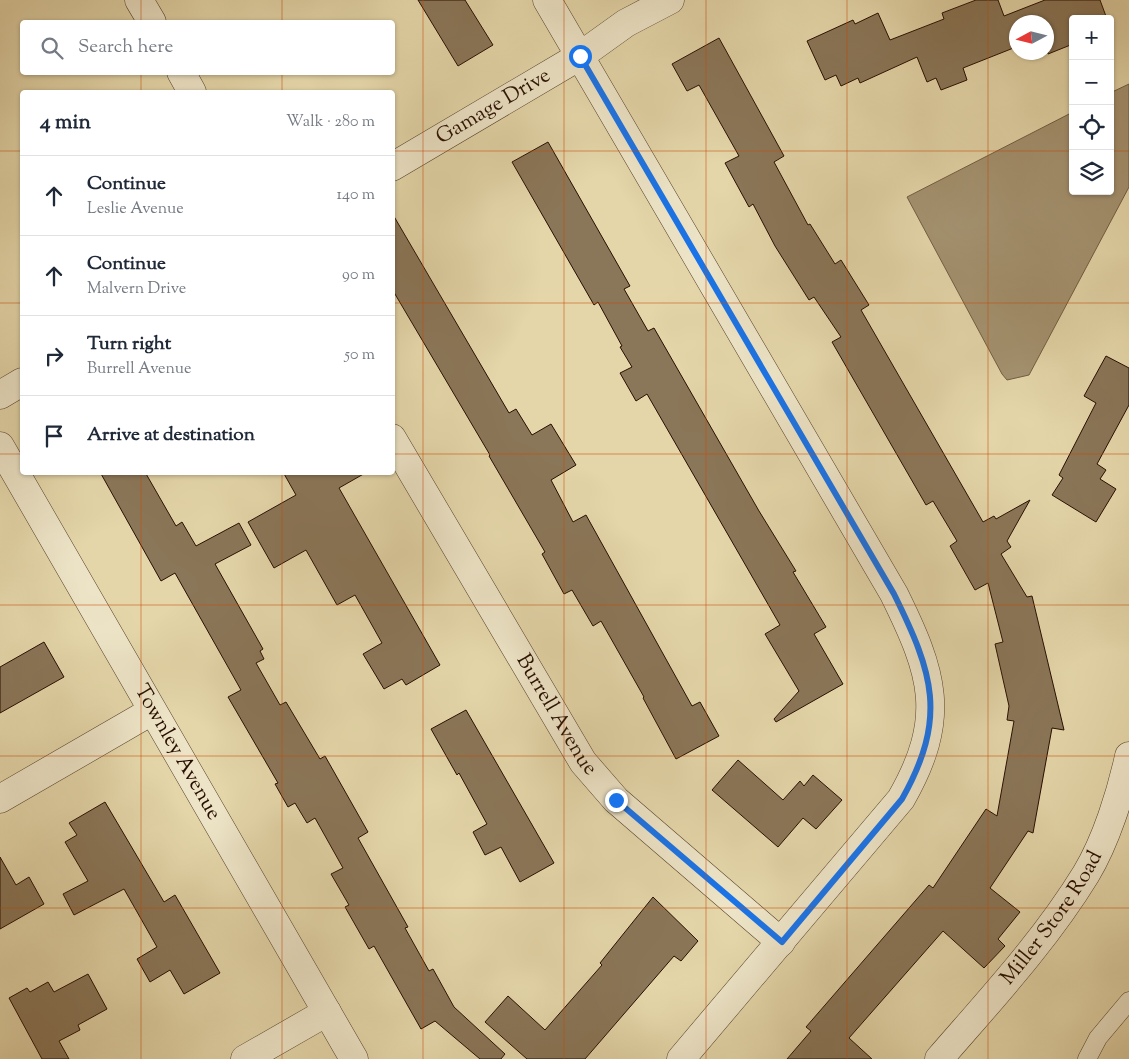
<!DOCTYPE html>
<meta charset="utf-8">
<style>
:root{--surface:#fff;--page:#f2f2f3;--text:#1f2937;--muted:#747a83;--line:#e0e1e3}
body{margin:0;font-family:"Sorts Mill Goudy",serif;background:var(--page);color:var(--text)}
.controls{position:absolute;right:15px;top:15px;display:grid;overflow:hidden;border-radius:5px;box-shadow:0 1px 4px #0004}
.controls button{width:45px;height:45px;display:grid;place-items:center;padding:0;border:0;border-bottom:1px solid var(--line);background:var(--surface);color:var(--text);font:25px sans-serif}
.compass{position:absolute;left:1009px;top:15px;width:45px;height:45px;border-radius:50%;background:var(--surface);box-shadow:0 1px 4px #0004;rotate:263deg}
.stop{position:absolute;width:15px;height:15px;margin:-11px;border:4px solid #1a73e8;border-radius:50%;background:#fff}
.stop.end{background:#1a73e8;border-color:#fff;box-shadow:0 1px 5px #0008}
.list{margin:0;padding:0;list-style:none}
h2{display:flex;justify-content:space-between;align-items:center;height:65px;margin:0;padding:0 20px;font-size:21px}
h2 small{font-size:16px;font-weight:400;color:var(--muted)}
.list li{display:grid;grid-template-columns:32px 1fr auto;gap:15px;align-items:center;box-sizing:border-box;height:80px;padding:0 20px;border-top:1px solid var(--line)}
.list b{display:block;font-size:19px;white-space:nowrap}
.list p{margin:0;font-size:16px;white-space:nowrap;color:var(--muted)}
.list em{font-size:16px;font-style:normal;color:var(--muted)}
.icon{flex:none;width:28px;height:28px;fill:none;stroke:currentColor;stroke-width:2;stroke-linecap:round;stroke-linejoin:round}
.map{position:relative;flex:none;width:1129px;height:1059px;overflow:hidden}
.search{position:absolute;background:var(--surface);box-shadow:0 1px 4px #0004;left:20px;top:20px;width:375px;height:55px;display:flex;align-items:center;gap:12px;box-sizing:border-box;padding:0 18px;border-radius:5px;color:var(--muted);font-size:19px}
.panel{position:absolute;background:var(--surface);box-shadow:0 1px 4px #0004;left:20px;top:90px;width:375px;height:385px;border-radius:5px}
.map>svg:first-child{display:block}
.water{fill:#a49270;stroke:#725d43}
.building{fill:#8a7658;stroke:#280e00}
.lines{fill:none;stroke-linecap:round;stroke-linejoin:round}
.service-casing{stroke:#57402a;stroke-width:19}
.minor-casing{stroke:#57402a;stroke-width:29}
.service{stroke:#ede4c7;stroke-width:18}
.minor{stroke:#ede4c7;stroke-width:28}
.route{stroke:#1a73e8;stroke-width:6}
.grid{fill:none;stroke:#cb4e0a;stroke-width:1;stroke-opacity:0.55}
.labels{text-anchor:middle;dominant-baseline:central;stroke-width:5;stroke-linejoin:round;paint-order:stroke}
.street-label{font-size:21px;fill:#280e00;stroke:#ede4c7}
</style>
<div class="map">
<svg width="1129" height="1059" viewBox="0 0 1129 1059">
<rect width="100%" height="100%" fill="#e4d6a9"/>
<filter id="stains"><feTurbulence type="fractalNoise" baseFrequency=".004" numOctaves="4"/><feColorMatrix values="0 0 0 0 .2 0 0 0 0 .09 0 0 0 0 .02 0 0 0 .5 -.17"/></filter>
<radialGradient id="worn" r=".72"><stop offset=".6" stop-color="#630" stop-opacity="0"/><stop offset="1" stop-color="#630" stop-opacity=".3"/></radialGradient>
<!-- water -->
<path class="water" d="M 1129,84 L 1129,187 L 1029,375 L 1007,380 L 1002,374 L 907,197 L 1073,112 L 1073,191 L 1110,191 L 1110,93 Z"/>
<!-- building -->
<path class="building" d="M 418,0 L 465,0 L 493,45 L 458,66 Z
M 976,0 L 998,0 L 1004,16 L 1045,0 L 1100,0 L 1107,19 L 1073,19 L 1073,44 L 1048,54 L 1046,22 L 1016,22 L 1016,47 L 963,68 L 967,80 L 941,90 L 936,78 L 927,82 L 917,57 L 860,83 L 858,78 L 841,86 L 836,75 L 825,80 L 807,41 L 853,20 L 855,24 L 878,13 L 890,40 L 944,19 L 942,13 Z
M 719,38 L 784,156 L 774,162 L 808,225 L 810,224 L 835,264 L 841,260 L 869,305 L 861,310 L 983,522 L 994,516 L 996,519 L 1030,500 L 1007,541 L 1011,547 L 1001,554 L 1027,597 L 1032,596 L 1064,730 L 1052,728 L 1033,833 L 1028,831 L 990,888 L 1020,912 L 998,939 L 1005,946 L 984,968 L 943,931 L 849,1038 L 872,1059 L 787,1059 L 811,1031 L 806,1027 L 929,885 L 933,888 L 986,809 L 997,816 L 1014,721 L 1007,720 L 1009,706 L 995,644 L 1003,642 L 988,583 L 975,590 L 950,546 L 957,541 L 933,501 L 926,505 L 832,342 L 841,337 L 814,297 L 809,300 L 775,246 L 753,204 L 749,207 L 725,163 L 739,156 L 699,85 L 687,91 L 672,64 Z
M 548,142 L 630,286 L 624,289 L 648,331 L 654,328 L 759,511 L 796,571 L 793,572 L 826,627 L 814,634 L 843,684 L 776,722 L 774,719 L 799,691 L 765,634 L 780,625 L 647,394 L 636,401 L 620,373 L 632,367 L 620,347 L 622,346 L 598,302 L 594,305 L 512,162 Z
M 392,213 L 509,413 L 516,409 L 532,435 L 551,424 L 576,465 L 551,480 L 573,522 L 586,515 L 692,706 L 700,702 L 719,736 L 676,759 L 643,698 L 644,697 L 601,621 L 593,626 L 572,590 L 564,594 L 542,554 L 545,552 L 489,456 L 490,455 L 392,289 Z
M 1106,356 L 1129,368 L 1129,405 L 1097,464 L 1106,470 L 1100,479 L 1116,489 L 1096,522 L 1052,495 L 1063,478 L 1059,475 L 1096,403 L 1084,396 Z
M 100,472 L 145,472 L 176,526 L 182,522 L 196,546 L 239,523 L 251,545 L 215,564 L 263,649 L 260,651 L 264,659 L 256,663 L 280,705 L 286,702 L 320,759 L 325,756 L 368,832 L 358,838 L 408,927 L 405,928 L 429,971 L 433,969 L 454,1007 L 505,1054 L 501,1059 L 480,1059 L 435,1021 L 421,1029 L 374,946 L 369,949 L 345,907 L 349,905 L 331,874 L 343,868 L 315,818 L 307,823 L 295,803 L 288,807 L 275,784 L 278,783 L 228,697 L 241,690 L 175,573 L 161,581 Z
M 283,472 L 367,472 L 339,488 L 440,665 L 406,685 L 402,679 L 384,689 L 363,654 L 382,643 L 355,595 L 337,605 L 306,550 L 274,568 L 248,522 L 296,495 Z
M 44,642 L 64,677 L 0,713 L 0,667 Z
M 466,710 L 554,863 L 520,882 L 501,847 L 485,855 L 473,832 L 487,824 L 459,773 L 457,775 L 431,729 Z
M 738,760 L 783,800 L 800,781 L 804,786 L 813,775 L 842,800 L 816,829 L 803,818 L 778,847 L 712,790 Z
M 105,802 L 164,902 L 175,895 L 220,973 L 184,994 L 170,970 L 150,982 L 137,959 L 157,947 L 124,889 L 74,915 L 63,894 L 88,881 L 65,842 L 77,835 L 69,823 Z
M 0,857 L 16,885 L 29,877 L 44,904 L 0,929 Z
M 653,897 L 698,941 L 681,961 L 674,956 L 585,1059 L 527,1059 L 485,1022 L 508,996 L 545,1030 L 602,965 L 600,963 Z
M 88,974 L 107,1009 L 78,1025 L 80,1030 L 59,1041 L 69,1059 L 42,1059 L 9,998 L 27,988 L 30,992 L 48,982 L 54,992 Z"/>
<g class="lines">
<defs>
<path id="service" d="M 1087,1059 L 1098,1038 L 1129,1001"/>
<g id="minor">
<path d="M 139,0 L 152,22"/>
<path d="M 547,0 L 894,594 C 933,673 948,717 901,799 L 681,1059"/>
<path d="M 181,72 L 192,92"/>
<path id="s1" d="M 392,167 L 580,56 L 626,23 L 670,0"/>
<path d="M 0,395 L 22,382"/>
<path id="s2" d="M 392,438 L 583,762 L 616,800 L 781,942"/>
<path id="s3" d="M 0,446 L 354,1059"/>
<path d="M 0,799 L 152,711"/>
<path d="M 245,1059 L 327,1012"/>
<path id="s4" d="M 939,1059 C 990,1000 1045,941 1086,874 C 1106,841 1121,793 1129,756"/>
</g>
</defs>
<!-- service casing -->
<use href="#service" class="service-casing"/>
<!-- minor casing -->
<use href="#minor" class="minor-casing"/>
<!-- service -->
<use href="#service" class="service"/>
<!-- minor -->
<use href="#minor" class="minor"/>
</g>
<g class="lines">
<!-- route -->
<path class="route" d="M 580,56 L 894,594 C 933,673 948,717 902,799 L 782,942 L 616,800"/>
</g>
<!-- grid -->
<path class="grid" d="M 141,0 L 141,22M 282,0 L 282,22M 423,0 L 423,1059M 564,0 L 564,1059M 706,0 L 706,1059M 847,0 L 847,1059M 988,0 L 988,1059M 141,72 L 141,92M 282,72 L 282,92M 0,151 L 22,151M 392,151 L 1073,151M 1110,151 L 1129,151M 0,303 L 22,303M 392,303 L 1129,303M 0,454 L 22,454M 392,454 L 1129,454M 141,472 L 141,1059M 282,472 L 282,1059M 0,605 L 1129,605M 0,756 L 1129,756M 0,908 L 1129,908"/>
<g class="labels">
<!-- street labels -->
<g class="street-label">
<text stroke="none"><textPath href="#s1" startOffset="118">Gamage Drive</textPath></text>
<text stroke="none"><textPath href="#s2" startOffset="322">Burrell Avenue</textPath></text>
<text stroke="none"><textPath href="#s3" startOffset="354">Townley Avenue</textPath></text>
<text stroke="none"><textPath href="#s4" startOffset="181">Miller Store Road</textPath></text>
</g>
</g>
<rect width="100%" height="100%" filter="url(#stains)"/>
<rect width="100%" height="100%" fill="url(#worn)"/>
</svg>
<div class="controls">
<button>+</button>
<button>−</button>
<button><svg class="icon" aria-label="locate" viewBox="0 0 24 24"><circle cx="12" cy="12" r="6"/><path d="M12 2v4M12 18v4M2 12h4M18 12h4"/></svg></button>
<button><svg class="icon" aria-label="layers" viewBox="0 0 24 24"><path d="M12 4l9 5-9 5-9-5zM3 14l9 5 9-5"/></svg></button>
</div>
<svg class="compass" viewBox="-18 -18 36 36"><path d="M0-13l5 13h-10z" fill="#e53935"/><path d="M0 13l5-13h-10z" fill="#747a83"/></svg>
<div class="stop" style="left:580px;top:56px"></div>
<div class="stop end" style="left:616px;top:800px"></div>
<div class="search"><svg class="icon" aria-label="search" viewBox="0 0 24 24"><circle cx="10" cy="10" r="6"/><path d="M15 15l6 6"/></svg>Search here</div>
<section class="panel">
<h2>4 min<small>Walk · 280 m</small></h2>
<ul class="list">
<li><svg class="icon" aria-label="ahead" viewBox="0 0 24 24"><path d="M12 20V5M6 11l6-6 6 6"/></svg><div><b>Continue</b><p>Leslie Avenue</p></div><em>140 m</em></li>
<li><svg class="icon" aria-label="ahead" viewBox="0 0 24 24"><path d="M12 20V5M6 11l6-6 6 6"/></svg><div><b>Continue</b><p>Malvern Drive</p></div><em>90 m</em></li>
<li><svg class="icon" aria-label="right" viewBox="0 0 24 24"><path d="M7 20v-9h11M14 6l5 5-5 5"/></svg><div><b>Turn right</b><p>Burrell Avenue</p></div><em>50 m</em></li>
<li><svg class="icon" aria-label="arrive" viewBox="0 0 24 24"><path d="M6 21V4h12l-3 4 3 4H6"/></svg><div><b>Arrive at destination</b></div></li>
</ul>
</section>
</div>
